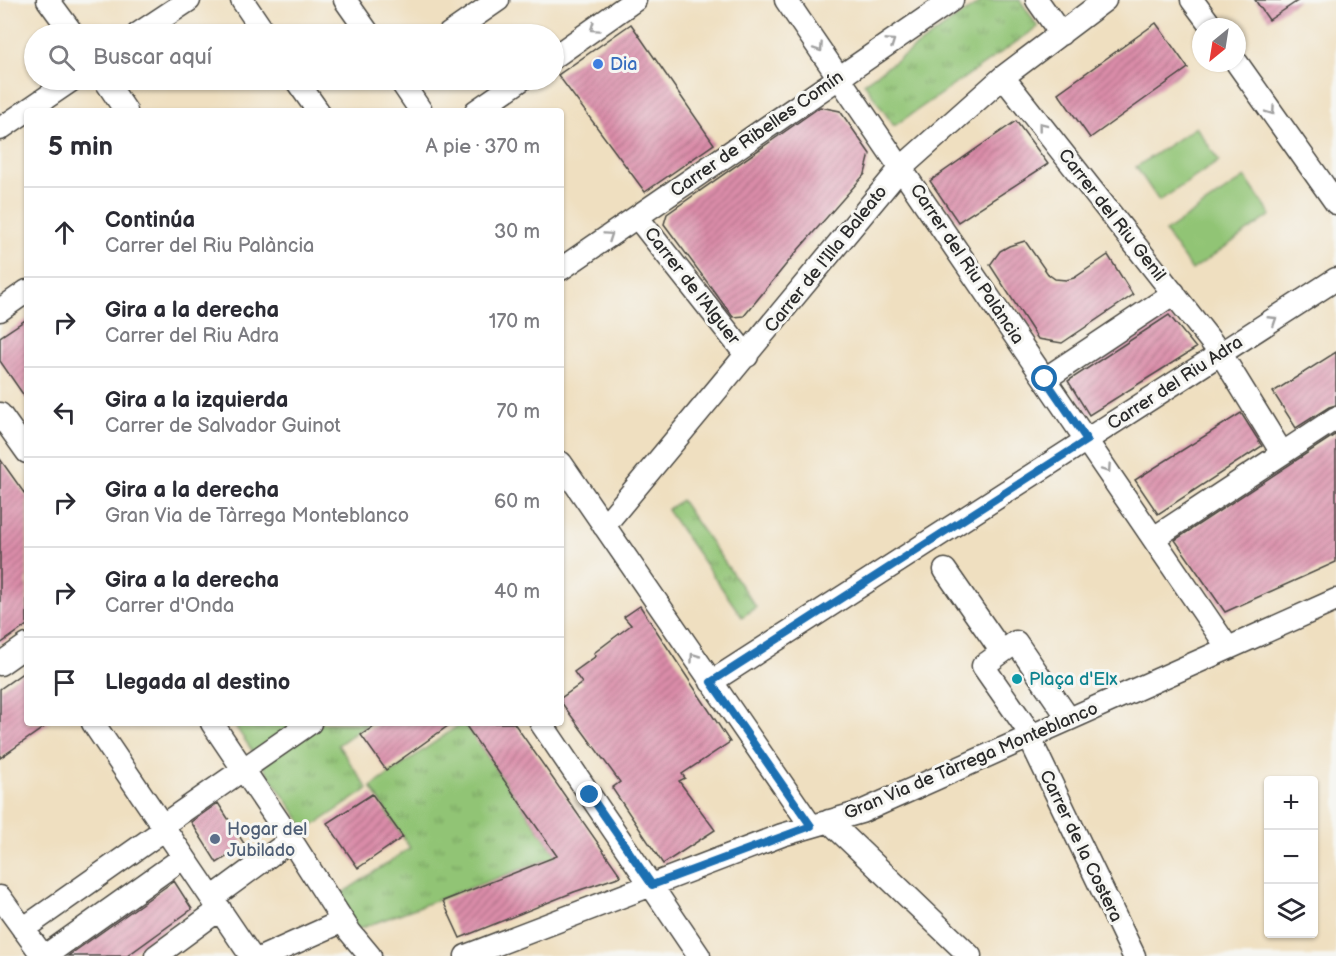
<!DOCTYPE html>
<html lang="es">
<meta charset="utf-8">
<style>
:root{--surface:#fff;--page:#f2f2f3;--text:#2b2b33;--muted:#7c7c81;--line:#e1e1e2}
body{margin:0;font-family:"Balsamiq Sans",sans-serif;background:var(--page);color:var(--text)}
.controls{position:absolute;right:18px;bottom:18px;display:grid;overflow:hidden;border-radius:6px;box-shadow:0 2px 4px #0004}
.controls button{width:54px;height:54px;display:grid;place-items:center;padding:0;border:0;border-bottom:2px solid var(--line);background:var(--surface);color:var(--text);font:30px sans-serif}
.compass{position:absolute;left:1192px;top:18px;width:54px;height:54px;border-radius:50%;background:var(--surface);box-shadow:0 2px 4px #0004;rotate:210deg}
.stop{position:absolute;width:18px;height:18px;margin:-14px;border:4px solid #1f6fb2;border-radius:50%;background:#fff}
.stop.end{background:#1f6fb2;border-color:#fff;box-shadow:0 2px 6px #0008}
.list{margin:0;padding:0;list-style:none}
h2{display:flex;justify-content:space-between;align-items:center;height:78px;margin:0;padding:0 24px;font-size:26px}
h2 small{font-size:20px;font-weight:400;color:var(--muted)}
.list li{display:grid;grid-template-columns:39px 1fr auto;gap:18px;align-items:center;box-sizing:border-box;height:90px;padding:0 24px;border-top:2px solid var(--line)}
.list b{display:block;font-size:22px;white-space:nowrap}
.list p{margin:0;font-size:20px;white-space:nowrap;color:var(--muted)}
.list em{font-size:20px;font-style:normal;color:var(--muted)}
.icon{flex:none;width:33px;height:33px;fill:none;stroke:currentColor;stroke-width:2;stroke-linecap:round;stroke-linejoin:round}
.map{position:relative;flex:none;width:1336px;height:956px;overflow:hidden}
.search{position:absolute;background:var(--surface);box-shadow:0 2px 4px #0004;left:24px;top:24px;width:540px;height:66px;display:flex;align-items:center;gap:15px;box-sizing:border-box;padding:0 21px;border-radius:33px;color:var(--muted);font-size:22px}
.panel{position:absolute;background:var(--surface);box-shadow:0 2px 4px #0004;left:24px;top:108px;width:540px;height:618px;border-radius:6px}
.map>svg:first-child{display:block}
.park{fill:url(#park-tufts);stroke:#5e7850;stroke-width:1.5}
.pitch{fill:#91c475;stroke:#5e7850;stroke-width:1.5}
.building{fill:url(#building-hatch)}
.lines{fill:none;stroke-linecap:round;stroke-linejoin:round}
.minor-casing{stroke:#484641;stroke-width:25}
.minor{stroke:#fff;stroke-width:22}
.oneway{stroke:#a0a0a0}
.route{stroke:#1f6fb2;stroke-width:8}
.shop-dot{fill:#3f7fe0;stroke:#f6f6f2;stroke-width:2}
.culture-dot{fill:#0f9aa8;stroke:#f6f6f2;stroke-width:2}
.service-dot{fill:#5c6f8a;stroke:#f6f6f2;stroke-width:2}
.labels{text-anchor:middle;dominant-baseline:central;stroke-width:6;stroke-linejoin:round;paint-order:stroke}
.shop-label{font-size:18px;fill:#366cbe;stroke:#f6f6f2;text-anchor:start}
.street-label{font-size:18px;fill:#2b2b2b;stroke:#f6f6f2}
.culture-label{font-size:18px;fill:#0d838f;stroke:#f6f6f2;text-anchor:start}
.service-label{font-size:18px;fill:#4e5e75;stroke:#f6f6f2;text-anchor:start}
</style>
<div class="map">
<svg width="1336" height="956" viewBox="0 0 1336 956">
<defs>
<pattern id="park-tufts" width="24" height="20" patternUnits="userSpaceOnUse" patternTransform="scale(1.5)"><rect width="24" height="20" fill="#91c475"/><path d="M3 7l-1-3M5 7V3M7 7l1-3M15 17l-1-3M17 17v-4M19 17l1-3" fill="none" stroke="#779f60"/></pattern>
<pattern id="building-hatch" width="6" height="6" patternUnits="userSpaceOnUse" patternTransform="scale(1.5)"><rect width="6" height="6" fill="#da8ca9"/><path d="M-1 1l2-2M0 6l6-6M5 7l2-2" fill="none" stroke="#b1738a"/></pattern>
</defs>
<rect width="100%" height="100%" fill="#f6f6f2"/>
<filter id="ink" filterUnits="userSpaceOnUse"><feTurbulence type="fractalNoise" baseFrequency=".0167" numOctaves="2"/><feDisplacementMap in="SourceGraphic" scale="12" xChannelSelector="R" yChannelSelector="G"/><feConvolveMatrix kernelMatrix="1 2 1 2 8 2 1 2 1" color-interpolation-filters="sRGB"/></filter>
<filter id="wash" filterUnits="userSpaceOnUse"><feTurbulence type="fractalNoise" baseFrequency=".008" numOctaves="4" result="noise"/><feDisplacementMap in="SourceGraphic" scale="24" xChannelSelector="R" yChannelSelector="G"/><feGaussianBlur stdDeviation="1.35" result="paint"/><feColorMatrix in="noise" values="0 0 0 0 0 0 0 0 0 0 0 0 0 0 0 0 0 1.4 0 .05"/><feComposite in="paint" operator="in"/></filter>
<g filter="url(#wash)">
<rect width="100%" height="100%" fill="#efdfc0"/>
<!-- park -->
<path class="park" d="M 983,0 L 1020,0 L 1038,27 L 894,126 L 864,83 Z
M 681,500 L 756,607 L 742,617 L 667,510 Z
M 233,723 L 369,723 L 338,745 L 368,789 L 307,830 Z
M 462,723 L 464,723 L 557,856 L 350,932 L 329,902 L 410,848 L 371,787 Z"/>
<!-- pitch -->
<path class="pitch" d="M 1196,127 L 1219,161 L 1159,201 L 1136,167 Z
M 1245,177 L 1271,215 L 1192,270 L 1165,232 Z"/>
<g id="blocks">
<!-- building -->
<path class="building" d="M 1255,0 L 1299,0 L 1269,20 Z
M 1156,23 L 1188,68 L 1090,138 L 1058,93 Z
M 631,24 L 714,144 L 645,192 L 558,75 Z
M 820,107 L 840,111 L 870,154 L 865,174 L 798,250 L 744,316 L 733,317 L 664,224 L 667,214 Z
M 1016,121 L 1048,164 L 958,222 L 930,181 Z
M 1025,241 L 1048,274 L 1055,279 L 1066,280 L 1074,278 L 1108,255 L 1133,295 L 1062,343 L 1038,339 L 990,265 L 1000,251 L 1009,246 Z
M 1169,315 L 1196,348 L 1089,415 L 1068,381 Z
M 27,319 L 27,400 L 0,361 L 0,337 Z
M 1336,352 L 1336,405 L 1329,407 L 1296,428 L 1273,392 Z
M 1241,413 L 1262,446 L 1158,514 L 1135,480 Z
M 1336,434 L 1336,562 L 1225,612 L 1175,540 Z
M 0,459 L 27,497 L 27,625 L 0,644 Z
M 640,606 L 730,742 L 682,774 L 685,778 L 679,781 L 715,830 L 663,864 L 612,788 L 620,782 L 561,702 L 561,698 L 582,683 L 574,672 L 596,656 L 594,653 L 631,625 L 624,617 Z
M 27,670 L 27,723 L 50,723 L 0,758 L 0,689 Z
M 379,723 L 452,723 L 386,770 L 361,735 Z
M 464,723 L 514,723 L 621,876 L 574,892 L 460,938 L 443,901 L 557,856 Z
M 372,794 L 403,837 L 358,868 L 327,823 Z
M 218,803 L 245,845 L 217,863 L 191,822 Z
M 174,881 L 192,909 L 127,956 L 68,956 Z"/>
</g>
</g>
<g filter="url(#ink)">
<use href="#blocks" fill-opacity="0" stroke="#484641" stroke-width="1.5"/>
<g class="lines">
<defs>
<path id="minor" d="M 48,0 L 73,34
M 242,0 L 265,34
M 345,0 L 369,34
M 786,0 L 1228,648
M 1037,0 L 1061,34
M 1192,0 L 1212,27
M 138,34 L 189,0
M 449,34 L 498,0
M 554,57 L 635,0
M 1237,63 L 1336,203
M 1003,77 L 1221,354 L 1282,453
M 105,80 L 126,111
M 296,80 L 318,111
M 400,80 L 421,111
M 476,111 L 521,80
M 0,129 L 72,80
M 637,217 L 747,356
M 561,269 L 952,0
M 0,310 L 27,291
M 1045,379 L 1174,293
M 0,414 L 27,452
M 561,463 L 811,826
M 604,526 L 901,168 L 1003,77 L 1105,0
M 1154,538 L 1336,418
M 945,570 L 1002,652
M 0,664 L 27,645
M 711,682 L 1336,279
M 93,723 L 251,956
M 212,723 L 291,840 L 350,932 L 370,956
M 541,723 L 699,956
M 1032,736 L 983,666 L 1016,642 L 1069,719
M 1029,737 L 1134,956
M 829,821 L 970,956
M 163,825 L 310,723
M 0,897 L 43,956
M 212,898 L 291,840
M 23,929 L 165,829
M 45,956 L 184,857
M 156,956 L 220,909
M 265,956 L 343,921
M 466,956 L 782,835 L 861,812 L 1336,600"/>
</defs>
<!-- minor casing -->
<use href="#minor" class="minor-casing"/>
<!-- minor -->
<use href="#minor" class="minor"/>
</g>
<!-- one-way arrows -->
<defs><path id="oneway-chevron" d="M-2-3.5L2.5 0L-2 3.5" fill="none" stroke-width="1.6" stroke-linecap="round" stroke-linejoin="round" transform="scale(1.5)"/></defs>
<g class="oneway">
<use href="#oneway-chevron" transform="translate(594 28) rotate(145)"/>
<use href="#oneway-chevron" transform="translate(891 42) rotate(-34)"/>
<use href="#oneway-chevron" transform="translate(819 48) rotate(56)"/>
<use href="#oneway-chevron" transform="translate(1271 111) rotate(55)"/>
<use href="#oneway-chevron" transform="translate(1042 126) rotate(-128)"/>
<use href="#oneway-chevron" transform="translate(609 236) rotate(-34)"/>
<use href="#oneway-chevron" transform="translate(1273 320) rotate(-33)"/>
<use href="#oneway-chevron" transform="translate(1107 469) rotate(56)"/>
<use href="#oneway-chevron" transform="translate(694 657) rotate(-125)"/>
</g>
</g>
<g class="lines" filter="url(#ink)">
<!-- route -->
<path class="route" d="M 590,795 L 652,885 L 811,826 L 711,682 L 1087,440 L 1045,379"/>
</g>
<!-- markers -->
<circle class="shop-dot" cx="598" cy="64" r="6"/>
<circle class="culture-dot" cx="1017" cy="679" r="6"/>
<circle class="service-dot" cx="215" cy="839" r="6"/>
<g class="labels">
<!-- shop labels -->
<g class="shop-label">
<text x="610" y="64">Dia</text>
</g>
<!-- street labels -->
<g class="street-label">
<text transform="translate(757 134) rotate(-35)">Carrer de Ribelles Comín</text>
<text transform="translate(1112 215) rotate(52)">Carrer del Riu Genil</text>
<text transform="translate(826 259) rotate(-51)">Carrer de l'Illa Baleato</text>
<text transform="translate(967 264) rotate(56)">Carrer del Riu Palància</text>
<text transform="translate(692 286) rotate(52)">Carrer de l'Alguer</text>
<text transform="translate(1175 383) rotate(-33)">Carrer del Riu Adra</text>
<text transform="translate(971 761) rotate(-23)">Gran Via de Tàrrega Monteblanco</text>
<text transform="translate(1081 846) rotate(64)">Carrer de la Costera</text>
</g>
<!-- culture labels -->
<g class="culture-label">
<text x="1029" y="679">Plaça d'Elx</text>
</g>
<!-- service labels -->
<g class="service-label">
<text x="227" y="829">Hogar del<tspan x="227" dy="21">Jubilado</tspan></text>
</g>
</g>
</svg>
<div class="controls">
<button>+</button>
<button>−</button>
<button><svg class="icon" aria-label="layers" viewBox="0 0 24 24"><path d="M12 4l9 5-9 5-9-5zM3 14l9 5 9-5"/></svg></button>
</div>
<svg class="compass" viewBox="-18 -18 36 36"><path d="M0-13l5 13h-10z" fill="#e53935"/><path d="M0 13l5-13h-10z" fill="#7c7c81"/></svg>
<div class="stop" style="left:1045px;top:379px"></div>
<div class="stop end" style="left:590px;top:795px"></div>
<div class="search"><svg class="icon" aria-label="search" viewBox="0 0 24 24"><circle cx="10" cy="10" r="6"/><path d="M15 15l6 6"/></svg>Buscar aquí</div>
<section class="panel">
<h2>5 min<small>A pie · 370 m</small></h2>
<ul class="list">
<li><svg class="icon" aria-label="ahead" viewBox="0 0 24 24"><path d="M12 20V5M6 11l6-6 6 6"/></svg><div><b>Continúa</b><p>Carrer del Riu Palància</p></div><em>30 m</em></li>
<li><svg class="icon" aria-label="right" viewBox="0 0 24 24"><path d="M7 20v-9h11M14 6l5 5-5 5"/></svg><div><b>Gira a la derecha</b><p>Carrer del Riu Adra</p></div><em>170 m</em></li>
<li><svg class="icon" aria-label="left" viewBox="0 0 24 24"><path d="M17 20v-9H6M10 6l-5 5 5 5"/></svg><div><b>Gira a la izquierda</b><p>Carrer de Salvador Guinot</p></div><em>70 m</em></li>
<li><svg class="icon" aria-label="right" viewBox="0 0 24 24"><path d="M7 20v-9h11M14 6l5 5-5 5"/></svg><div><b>Gira a la derecha</b><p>Gran Via de Tàrrega Monteblanco</p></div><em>60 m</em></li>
<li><svg class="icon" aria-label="right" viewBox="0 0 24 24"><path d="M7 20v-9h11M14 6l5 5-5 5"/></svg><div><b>Gira a la derecha</b><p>Carrer d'Onda</p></div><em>40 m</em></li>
<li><svg class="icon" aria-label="arrive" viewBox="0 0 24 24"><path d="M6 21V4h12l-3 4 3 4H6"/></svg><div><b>Llegada al destino</b></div></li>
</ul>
</section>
</div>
